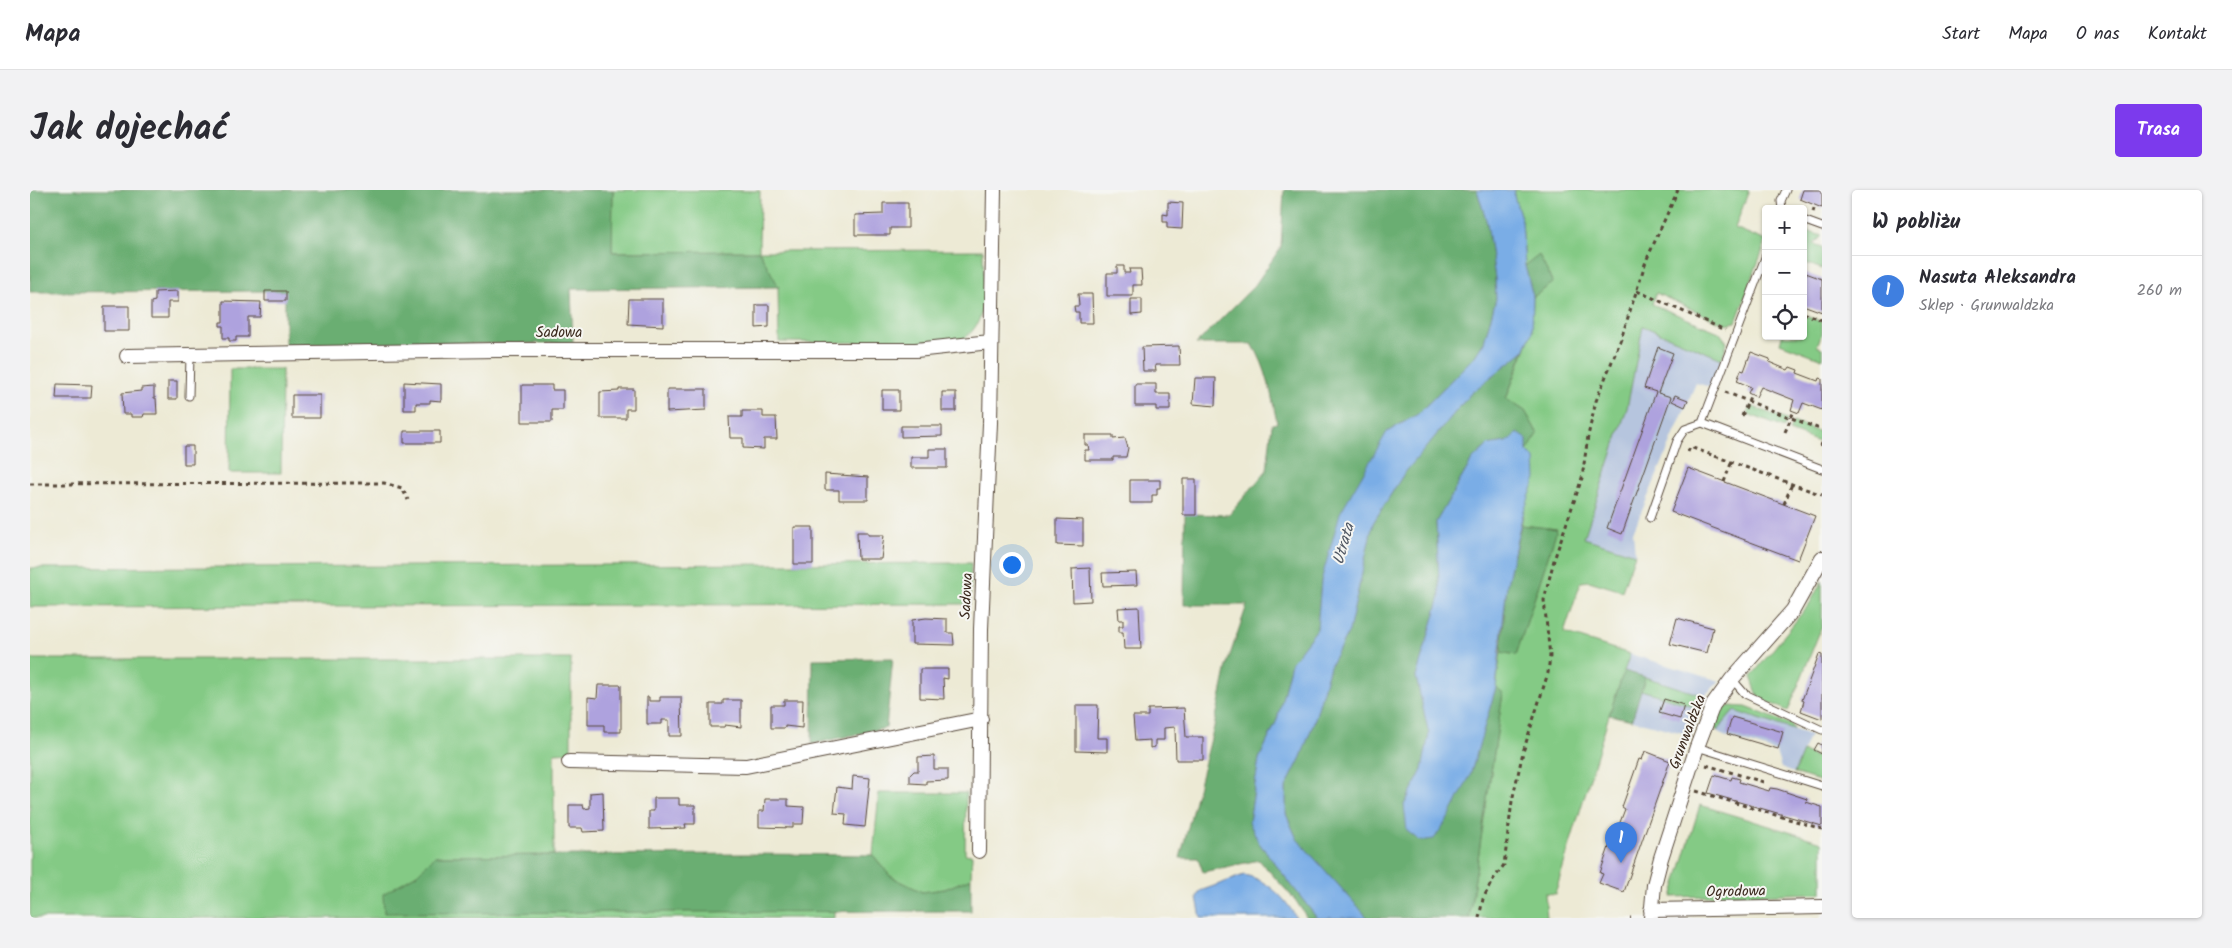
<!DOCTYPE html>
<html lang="pl">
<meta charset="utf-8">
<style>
:root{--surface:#fff;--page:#f2f2f3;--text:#2b2b33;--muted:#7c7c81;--line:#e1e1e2;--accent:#7c3aed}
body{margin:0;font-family:Kalam,sans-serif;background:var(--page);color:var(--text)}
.controls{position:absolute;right:15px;top:15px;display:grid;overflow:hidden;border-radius:5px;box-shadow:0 1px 4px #0004}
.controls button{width:45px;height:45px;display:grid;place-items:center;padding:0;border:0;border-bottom:1px solid var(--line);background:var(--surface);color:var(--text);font:25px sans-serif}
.you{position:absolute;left:981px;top:374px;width:18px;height:18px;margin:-12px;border:4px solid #fff;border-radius:50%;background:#1a73e8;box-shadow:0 0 0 8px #1a73e833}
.badge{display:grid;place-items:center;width:32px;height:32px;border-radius:50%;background:var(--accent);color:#fff;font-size:16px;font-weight:700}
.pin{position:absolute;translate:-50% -41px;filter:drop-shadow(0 1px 2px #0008)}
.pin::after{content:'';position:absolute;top:26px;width:18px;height:15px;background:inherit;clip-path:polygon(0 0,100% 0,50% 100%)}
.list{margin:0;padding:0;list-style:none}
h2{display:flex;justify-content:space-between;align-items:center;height:65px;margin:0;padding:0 20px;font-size:21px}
h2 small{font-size:16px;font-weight:400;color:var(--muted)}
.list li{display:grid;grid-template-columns:32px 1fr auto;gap:15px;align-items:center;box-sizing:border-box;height:70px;padding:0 20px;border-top:1px solid var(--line)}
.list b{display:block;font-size:19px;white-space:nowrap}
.list p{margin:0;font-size:16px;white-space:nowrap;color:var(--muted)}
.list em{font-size:16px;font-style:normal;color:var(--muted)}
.icon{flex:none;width:28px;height:28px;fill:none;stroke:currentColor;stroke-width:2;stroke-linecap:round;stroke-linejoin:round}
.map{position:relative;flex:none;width:1792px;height:728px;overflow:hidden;border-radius:5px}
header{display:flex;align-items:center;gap:30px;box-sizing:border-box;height:70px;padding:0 25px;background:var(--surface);border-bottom:1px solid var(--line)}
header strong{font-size:24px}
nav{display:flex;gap:28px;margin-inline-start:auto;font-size:18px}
.intro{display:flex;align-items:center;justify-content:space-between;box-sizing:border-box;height:120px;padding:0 30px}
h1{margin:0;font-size:35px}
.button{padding:12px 22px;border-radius:5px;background:var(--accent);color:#fff;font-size:18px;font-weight:700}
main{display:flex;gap:30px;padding:0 30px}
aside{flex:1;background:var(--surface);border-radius:5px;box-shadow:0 1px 4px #0004}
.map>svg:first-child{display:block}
.industrial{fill:#b6c5de}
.green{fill:#84ca85;stroke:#607a52}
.forest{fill:#6bae72;stroke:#536c48}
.water{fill:#7aade6;stroke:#5a6c82}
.building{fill:#aea2de}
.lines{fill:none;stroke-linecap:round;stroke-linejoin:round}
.lane-casing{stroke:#564739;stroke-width:9}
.street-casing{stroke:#564739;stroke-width:16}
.path{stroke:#564739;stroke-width:3;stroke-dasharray:4 4;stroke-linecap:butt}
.lane{stroke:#fff;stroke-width:7}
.street{stroke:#fff;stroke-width:14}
.labels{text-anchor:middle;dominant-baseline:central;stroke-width:4;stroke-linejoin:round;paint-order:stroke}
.street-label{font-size:15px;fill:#3b2a1e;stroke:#f6f6f2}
.water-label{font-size:16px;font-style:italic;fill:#515864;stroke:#f6f6f2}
</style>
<header>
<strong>Mapa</strong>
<nav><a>Start</a><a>Mapa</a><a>O nas</a><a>Kontakt</a></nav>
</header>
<div class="intro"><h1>Jak dojechać</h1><a class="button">Trasa</a></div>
<main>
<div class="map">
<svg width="1792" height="728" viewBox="0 0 1792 728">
<rect width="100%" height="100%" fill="#f6f6f2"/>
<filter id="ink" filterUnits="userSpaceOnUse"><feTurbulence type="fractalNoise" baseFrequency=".02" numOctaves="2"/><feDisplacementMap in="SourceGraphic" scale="10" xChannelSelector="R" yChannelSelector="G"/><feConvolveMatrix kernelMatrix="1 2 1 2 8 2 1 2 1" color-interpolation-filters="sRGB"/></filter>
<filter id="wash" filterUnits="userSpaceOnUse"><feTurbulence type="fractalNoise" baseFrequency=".0096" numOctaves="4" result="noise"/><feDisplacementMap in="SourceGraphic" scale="20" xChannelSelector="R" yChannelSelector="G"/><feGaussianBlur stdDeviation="1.12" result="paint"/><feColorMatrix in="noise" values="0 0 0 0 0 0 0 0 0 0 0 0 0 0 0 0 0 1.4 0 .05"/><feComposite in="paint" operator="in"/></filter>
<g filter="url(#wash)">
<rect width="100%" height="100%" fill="#edead5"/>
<!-- industrial -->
<path class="industrial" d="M 1613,136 L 1692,169 L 1680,197 L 1666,193 L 1603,342 L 1605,364 L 1554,348 L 1597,218 Z
M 1600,464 L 1690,491 L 1674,506 L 1594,481 Z
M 1611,500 L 1670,518 L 1661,545 L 1602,530 Z
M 1704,520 L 1780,545 L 1764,583 L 1751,578 L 1746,562 L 1694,546 L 1687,541 Z"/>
<!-- green -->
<path class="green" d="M 583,0 L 730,1 L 729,61 L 953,60 C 953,93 963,138 925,153 L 749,152 L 748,97 L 729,61 L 582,62 Z
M 1485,0 L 1719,0 L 1705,38 L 1736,51 L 1706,132 L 1694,134 L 1626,103 L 1622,114 L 1689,142 L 1697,152 L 1692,169 L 1613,136 L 1597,218 L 1554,348 L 1605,364 L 1592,401 L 1559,391 L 1551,392 L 1534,443 L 1600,464 L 1579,525 L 1525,704 L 1515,703 L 1517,728 L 1439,728 L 1473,503 L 1466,497 L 1471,462 L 1486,465 L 1527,339 L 1491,335 L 1505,269 L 1497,261 L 1508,244 L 1495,221 L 1476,209 L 1502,142 L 1503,107 L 1523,93 L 1509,66 L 1495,76 L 1492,31 L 1484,6 Z
M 1773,40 L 1792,46 L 1784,54 L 1792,57 L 1792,79 L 1773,72 Z
M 1773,125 L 1792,132 L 1792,143 L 1787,156 L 1792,158 L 1792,169 L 1750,153 L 1752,146 L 1773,146 Z
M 200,179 L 252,179 L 251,283 L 199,283 Z
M 1721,216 L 1757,230 L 1754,238 L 1718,224 Z
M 1763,232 L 1792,243 L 1789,252 L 1759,241 Z
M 941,373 L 940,414 L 0,417 L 0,378 Z
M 1792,391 L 1792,436 L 1758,521 L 1729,508 L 1721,487 L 1780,413 Z
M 0,469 L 541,469 L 541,562 L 524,563 L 524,665 L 405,666 L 387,684 L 354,704 L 804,720 L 804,728 L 0,728 Z
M 1615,487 L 1674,506 L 1670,518 L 1611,500 Z
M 1700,516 L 1716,517 L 1762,535 L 1764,540 L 1704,521 L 1687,541 L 1683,535 C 1686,526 1691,519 1700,516 Z
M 1773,562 L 1792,569 L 1792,592 L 1764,583 Z
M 849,603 L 936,603 L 935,664 L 942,665 L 941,688 L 915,699 L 892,702 L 860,686 L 843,665 Z
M 1670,615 L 1792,652 L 1792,703 L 1642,707 Z"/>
<!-- forest -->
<path class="forest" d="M 0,0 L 583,0 L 582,62 L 729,61 L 749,97 L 541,99 L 543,153 L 255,155 L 255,101 L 0,102 Z
M 1254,0 L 1447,0 L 1457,33 L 1465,88 L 1466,109 L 1454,152 L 1445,166 L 1388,224 L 1357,242 L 1291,391 L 1287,439 L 1261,473 L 1247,530 L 1229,569 L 1219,632 L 1229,653 L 1287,728 L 1277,728 L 1266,711 L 1229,670 L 1173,682 L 1168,668 L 1150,668 L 1184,537 L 1198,471 L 1217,415 L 1154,415 L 1155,324 L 1199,325 L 1237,280 L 1242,234 L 1247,233 C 1242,208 1237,176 1222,154 L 1166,154 L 1225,95 L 1251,57 Z
M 1509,65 L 1523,93 L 1503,107 L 1495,76 Z
M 1494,161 L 1476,209 L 1495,221 L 1508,244 L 1497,261 L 1476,252 L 1458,255 L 1442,270 L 1406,332 L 1410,407 L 1386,487 L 1399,544 L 1392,580 L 1374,615 L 1440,586 L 1466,497 L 1473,503 L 1439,728 L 1338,728 L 1267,649 L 1256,624 L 1256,597 L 1271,567 L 1285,529 L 1300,476 L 1319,441 L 1343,333 L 1373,285 L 1441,203 Z
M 1491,335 L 1527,339 L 1486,465 L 1471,462 L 1477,394 Z
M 863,468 L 856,538 L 782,554 L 783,469 Z
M 1594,481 L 1615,487 L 1602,530 L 1579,525 Z
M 716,664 L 843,665 L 860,686 L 892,702 L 915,699 L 941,688 L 941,721 L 354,723 L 353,704 L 387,684 L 405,666 Z"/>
<!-- water -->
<path class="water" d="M 1447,0 L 1485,0 L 1484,6 L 1492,31 L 1495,76 L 1503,107 L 1502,142 L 1494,161 L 1441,203 L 1373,285 L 1343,333 L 1319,441 L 1300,476 L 1285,529 L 1271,567 L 1256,597 L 1256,624 L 1267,649 L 1338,728 L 1287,728 L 1229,653 L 1219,632 L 1229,569 L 1247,530 L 1261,473 L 1287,439 L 1291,391 L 1310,323 L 1357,242 L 1388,224 L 1445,166 L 1454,152 L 1466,109 L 1465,88 L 1457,33 Z
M 1488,243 L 1497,249 L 1497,261 L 1505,269 L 1506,288 L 1492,327 L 1477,394 L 1466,497 L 1440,586 L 1419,627 L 1404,649 L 1390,651 L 1377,641 L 1374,615 L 1392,580 L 1399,544 L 1386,487 L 1410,407 L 1406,332 L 1442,270 L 1458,255 L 1476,252 Z
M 1214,685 C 1236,689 1256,708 1266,728 L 1171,728 L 1167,707 L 1170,701 Z"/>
<g id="blocks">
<!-- building -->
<path class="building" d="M 1773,0 L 1792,0 L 1792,18 L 1770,9 Z
M 1138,12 L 1153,13 L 1152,39 L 1137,38 L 1137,32 L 1133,32 L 1133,24 L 1138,25 Z
M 853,13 L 878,13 L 878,38 L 860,38 L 860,45 L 825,45 L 825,25 L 853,24 Z
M 1087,76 L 1094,76 L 1094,83 L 1100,83 L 1099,79 L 1111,79 L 1112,95 L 1103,95 L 1103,106 L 1077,106 L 1077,83 L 1087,83 Z
M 1773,82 L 1792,89 L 1792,122 L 1773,115 Z
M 148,101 L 148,112 L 138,112 L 138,128 L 121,128 L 121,112 L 125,111 L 125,102 Z
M 235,101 L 256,101 L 256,111 L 235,111 Z
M 1048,104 L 1062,104 L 1063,133 L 1049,133 L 1049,122 L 1045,122 L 1044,116 L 1049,116 Z
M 599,109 L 633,109 L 633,136 L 598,134 Z
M 1101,109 L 1112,109 L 1112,124 L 1101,125 Z
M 193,111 L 231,112 L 230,127 L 218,127 L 218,147 L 206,147 L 206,151 L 199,151 L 199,148 L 193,148 L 193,136 L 190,136 L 190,132 L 193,132 Z
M 726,115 L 739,115 L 739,137 L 726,138 Z
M 74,116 L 99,116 L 99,141 L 74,141 Z
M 1149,156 L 1150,175 L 1125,175 L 1126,181 L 1113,181 L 1112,157 Z
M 1628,157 L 1643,163 L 1628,203 L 1641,207 L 1592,344 L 1577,338 L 1626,202 L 1614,198 Z
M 1721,162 L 1740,169 L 1739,172 L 1758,180 L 1760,177 L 1768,180 L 1767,183 L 1788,191 L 1789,188 L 1792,189 L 1792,220 L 1773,213 L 1769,223 L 1761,220 L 1764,210 L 1731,197 L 1726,207 L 1718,203 L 1721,197 L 1707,191 L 1711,180 L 1714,181 Z
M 1165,188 L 1186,188 L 1185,216 L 1163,214 Z
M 138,191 L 147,191 L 147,209 L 138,209 Z
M 374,192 L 411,194 L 411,211 L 400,210 L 400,213 L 386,213 L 386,220 L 374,220 Z
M 27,194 L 62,195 L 61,208 L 26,208 Z
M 1105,194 L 1126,194 L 1126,204 L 1140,204 L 1140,220 L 1126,220 L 1126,216 L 1105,216 Z
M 492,195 L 522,195 L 522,200 L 533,200 L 533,220 L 522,220 L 522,232 L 492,232 Z
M 124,197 L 124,208 L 126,208 L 127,224 L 114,224 L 113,227 L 101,227 L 101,224 L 93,224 L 92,203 L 111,201 L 111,198 Z
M 589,199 L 604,199 L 604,219 L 596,219 L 596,228 L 570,228 L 570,202 L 589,201 Z
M 637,199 L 676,199 L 676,220 L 637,222 Z
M 852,200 L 869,200 L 869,220 L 852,220 Z
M 912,202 L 926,202 L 926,221 L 912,221 Z
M 262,205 L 290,205 L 290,228 L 262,228 Z
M 1645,205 L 1658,210 L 1655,217 L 1642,211 Z
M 712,221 L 733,221 L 733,227 L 746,227 L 747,249 L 734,249 L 734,259 L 713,258 L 713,248 L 700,248 L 699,227 L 712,227 Z
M 871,236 L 912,236 L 912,246 L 871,247 Z
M 374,241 L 410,241 L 410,253 L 374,253 Z
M 1055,245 L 1083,245 L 1083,249 L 1095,248 L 1098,258 L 1096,267 L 1083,267 L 1083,270 L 1055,270 L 1055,260 L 1059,260 L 1058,255 L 1055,255 Z
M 154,256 L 163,256 L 163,274 L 154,274 Z
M 899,259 L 917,259 L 917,278 L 881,278 L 881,267 L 899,267 Z
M 1658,278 L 1785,326 L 1768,370 L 1641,322 Z
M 795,284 L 838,287 L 838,310 L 809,310 L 809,300 L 795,300 Z
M 1153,289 L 1166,289 L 1166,325 L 1153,325 Z
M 1100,290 L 1130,290 L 1130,298 L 1127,298 L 1127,305 L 1122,305 L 1122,313 L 1100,313 Z
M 1027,329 L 1053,330 L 1053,356 L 1027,355 Z
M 764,337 L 783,337 L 783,374 L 764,374 Z
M 827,342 L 838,342 L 838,345 L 854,345 L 851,369 L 828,369 Z
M 1060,378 L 1061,411 L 1043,412 L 1042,379 Z
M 1106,382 L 1107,395 L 1073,396 L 1072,383 Z
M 1109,417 L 1111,459 L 1094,459 L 1093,442 L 1089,442 L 1089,436 L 1093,436 L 1093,430 L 1089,430 L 1088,418 Z
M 896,428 L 917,429 L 917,443 L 923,443 L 924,455 L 882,454 L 882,430 Z
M 1647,428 L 1683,438 L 1677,463 L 1640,454 Z
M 1789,464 L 1792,465 L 1792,529 L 1771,521 L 1774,511 L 1772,510 Z
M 890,479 L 918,479 L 918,489 L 913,488 L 914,509 L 890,508 Z
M 568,495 L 591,495 L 591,542 L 574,542 L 574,535 L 558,535 L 558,507 L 567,508 Z
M 617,507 L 619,507 L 619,511 L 630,511 L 630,507 L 651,507 L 652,546 L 639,546 L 639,530 L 632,530 L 632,534 L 617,534 Z
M 1634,509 L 1654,515 L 1650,529 L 1629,523 Z
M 693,510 L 711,510 L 711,537 L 695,535 L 694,537 L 680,537 L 680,514 L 693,514 Z
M 754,510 L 773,510 L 772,538 L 755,536 L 755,538 L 741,538 L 741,515 L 754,515 Z
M 1046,515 L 1068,515 L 1067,548 L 1077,548 L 1077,562 L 1046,561 Z
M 1154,518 L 1156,547 L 1173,547 L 1173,570 L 1146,570 L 1145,537 L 1134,538 L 1134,550 L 1125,550 L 1125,557 L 1120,558 L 1120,550 L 1105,551 L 1103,526 L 1118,526 L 1118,519 Z
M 1702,527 L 1753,542 L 1748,559 L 1697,544 Z
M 1788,553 L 1792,555 L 1792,564 L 1784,560 Z
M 1615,561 L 1640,571 L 1594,702 L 1569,693 L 1573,684 L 1570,683 L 1587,634 L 1589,635 L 1595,619 L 1592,617 L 1609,569 L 1612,570 Z
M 904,566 L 904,579 L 918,579 L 918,590 L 896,591 L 896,594 L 880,593 L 880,585 L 884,581 L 888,581 L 888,567 Z
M 1684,585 L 1701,590 L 1702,587 L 1710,589 L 1709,592 L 1739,601 L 1740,598 L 1747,599 L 1777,609 L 1776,612 L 1792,617 L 1792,636 L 1678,603 Z
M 823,586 L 840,588 L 835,637 L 815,635 L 816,624 L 804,623 L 807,597 L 822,599 Z
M 573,602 L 574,641 L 553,642 L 552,638 L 539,638 L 539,615 L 553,615 L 554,619 L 560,618 L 560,603 Z
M 624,608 L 649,608 L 649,615 L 665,615 L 665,634 L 655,634 L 656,638 L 619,639 L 619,621 L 624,621 Z
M 735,609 L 758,609 L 758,616 L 774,617 L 773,634 L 763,634 L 763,638 L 729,637 L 729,621 L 734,621 Z"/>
</g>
</g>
<g filter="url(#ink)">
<use href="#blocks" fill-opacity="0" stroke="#564739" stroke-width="1"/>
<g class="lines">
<defs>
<path id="lane" d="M 1752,19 L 1751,11 L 1756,0
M 1773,30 L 1792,37
M 159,206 L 160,165
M 1672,233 L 1736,65
M 1620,328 L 1647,251 L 1655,239 L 1672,233 L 1792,279
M 1702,489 L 1715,504 L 1792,540
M 1667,557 L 1792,596"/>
<path id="street" d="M 97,166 L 466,160 L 886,160 L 960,152
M 539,572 L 716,576 L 951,529
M 949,661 L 951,439 L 960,233 L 964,0
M 1621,720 L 1792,717
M 1621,728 L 1624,695 L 1631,668 L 1667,557 L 1683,515 L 1702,489 L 1763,420 L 1792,368"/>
</defs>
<!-- lane casing -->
<use href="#lane" class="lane-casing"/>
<!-- street casing -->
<use href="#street" class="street-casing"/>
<!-- path -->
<path class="path" d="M 1783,22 L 1785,15
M 1607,101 L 1695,140
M 1773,123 L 1792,130
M 1695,202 L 1792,240
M 1712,226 L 1721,204
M 1755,242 L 1764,221
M 1791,256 L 1792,253
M 1658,262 L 1660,257 L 1792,305
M 1694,292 L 1702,271
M 0,294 L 354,293 L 372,298 L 378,310
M 1754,314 L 1762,294
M 1676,575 L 1737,593
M 1666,601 L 1792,639
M 1449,728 L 1453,709 L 1462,691 L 1474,675 L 1482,611 L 1493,562 L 1518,483 L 1520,466 L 1514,410 L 1524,370 L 1552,288 L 1558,246 L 1566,211 L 1591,149 L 1616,71 L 1648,0
M 1600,728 L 1601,728"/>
<!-- lane -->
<use href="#lane" class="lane"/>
<!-- street -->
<use href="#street" class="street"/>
</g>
</g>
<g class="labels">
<!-- street labels -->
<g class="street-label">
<text x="529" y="143">Sadowa</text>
<text transform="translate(937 406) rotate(-87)">Sadowa</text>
<text transform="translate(1658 542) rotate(-69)">Grunwaldzka</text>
<text transform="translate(1706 702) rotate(-1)">Ogrodowa</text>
</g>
<!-- water labels -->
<g class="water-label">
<text transform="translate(1314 354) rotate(-74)">Utrata</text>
</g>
</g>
</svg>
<div class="controls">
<button>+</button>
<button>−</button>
<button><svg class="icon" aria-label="locate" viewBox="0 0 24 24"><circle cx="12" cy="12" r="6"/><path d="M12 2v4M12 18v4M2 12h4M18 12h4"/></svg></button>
</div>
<div class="you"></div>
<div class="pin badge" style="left:1591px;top:673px;background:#3f7fe0">1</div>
</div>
<aside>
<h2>W pobliżu<small></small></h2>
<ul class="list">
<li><span class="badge" style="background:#3f7fe0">1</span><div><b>Nasuta Aleksandra</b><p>Sklep · Grunwaldzka</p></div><em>260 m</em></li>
</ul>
</aside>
</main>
